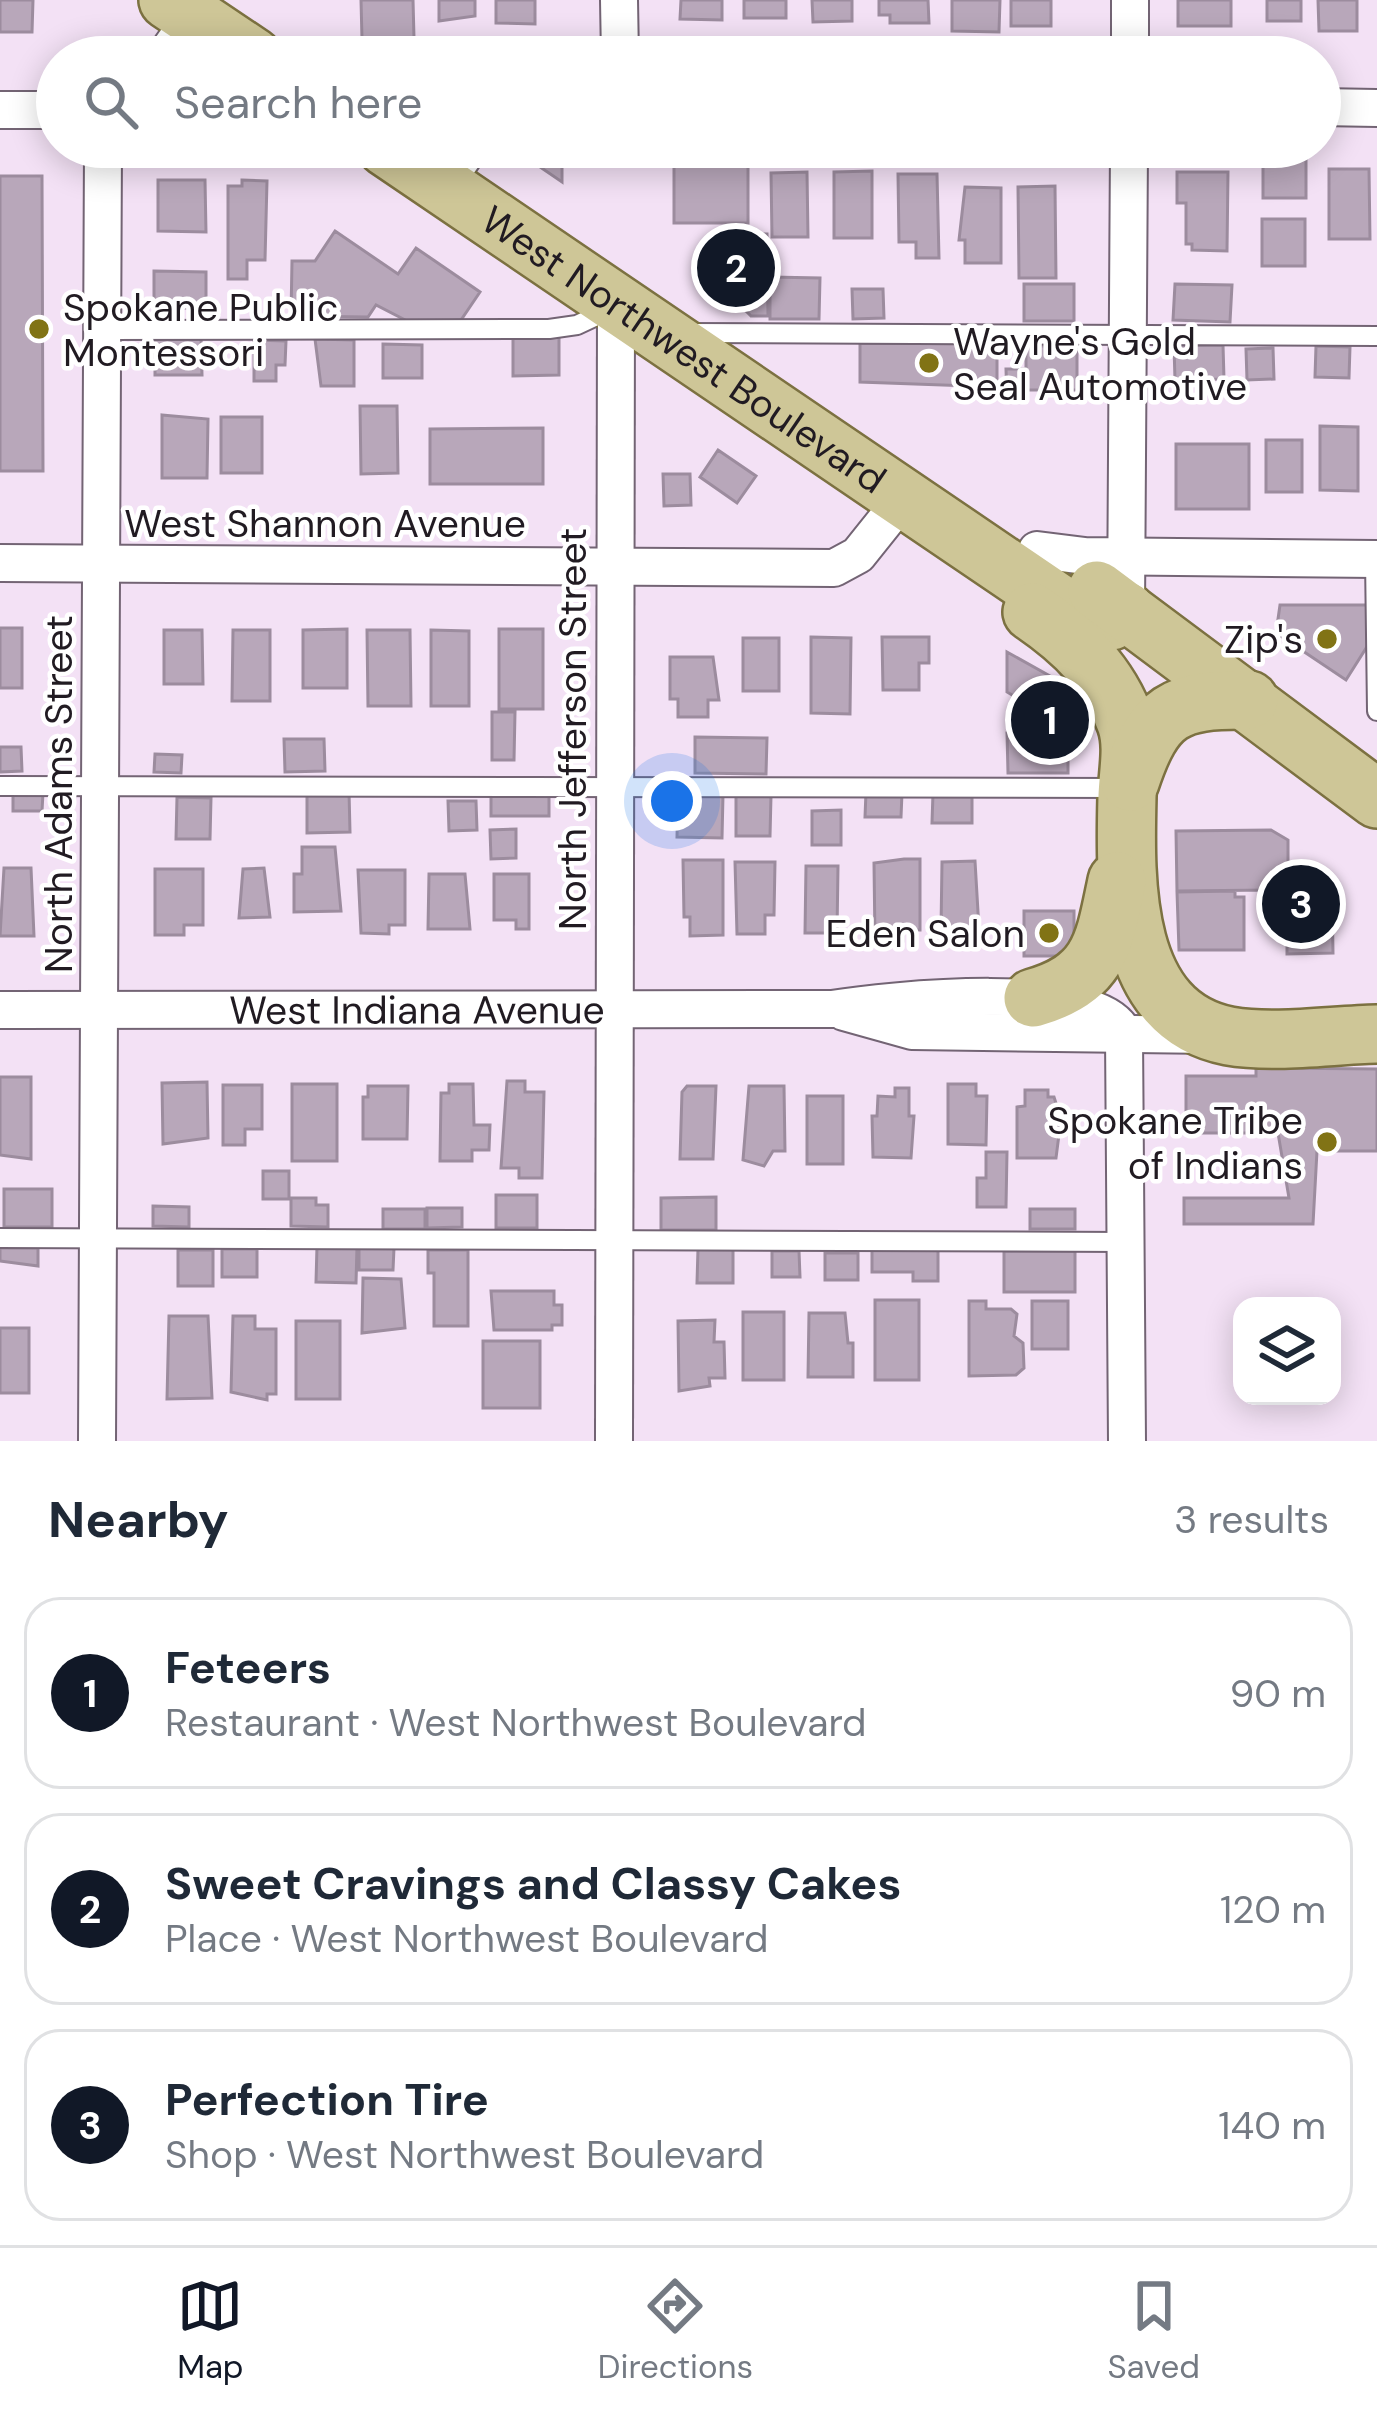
<!DOCTYPE html>
<meta charset="utf-8">
<style>
:root{--surface:#fff;--page:#f6f6f7;--text:#1f2937;--muted:#747a83;--line:#e0e1e3;--accent:#111827}
body{margin:0;font-family:"DM Sans",sans-serif;background:var(--page);color:var(--text)}
.controls{position:absolute;right:36px;bottom:36px;display:grid;overflow:hidden;border-radius:24px;box-shadow:0 6px 30px #0003}
.controls button{width:108px;height:108px;display:grid;place-items:center;padding:0;border:0;border-bottom:3px solid var(--line);background:var(--surface);color:var(--text);font:60px sans-serif}
.you{position:absolute;left:672px;top:801px;width:42px;height:42px;margin:-30px;border:9px solid #fff;border-radius:50%;background:#1a73e8;box-shadow:0 0 0 18px #1a73e833}
.badge{display:grid;place-items:center;width:78px;height:78px;border-radius:50%;background:var(--accent);color:#fff;font-size:39px;font-weight:700}
.pin{position:absolute;translate:-50% -50%;border:6px solid #fff;box-shadow:0 3px 12px #0006}
.list{margin:0;padding:0;list-style:none}
h2{display:flex;justify-content:space-between;align-items:center;height:156px;margin:0;padding:0 48px;font-size:51px}
h2 small{font-size:39px;font-weight:400;color:var(--muted)}
.list li{display:grid;grid-template-columns:78px 1fr auto;gap:36px;align-items:center;box-sizing:border-box;height:192px;margin:0 24px 24px;padding:0 24px;border:3px solid var(--line);border-radius:36px}
.list b{display:block;font-size:45px;white-space:nowrap}
.list p{margin:0;font-size:39px;white-space:nowrap;color:var(--muted)}
.list em{font-size:39px;font-style:normal;color:var(--muted)}
.icon{flex:none;width:66px;height:66px;fill:none;stroke:currentColor;stroke-width:2;stroke-linecap:round;stroke-linejoin:round}
.map{position:relative;flex:none;width:1377px;height:1441px;overflow:hidden}
.search{position:absolute;background:var(--surface);box-shadow:0 6px 30px #0003;left:36px;right:36px;top:36px;height:132px;display:flex;align-items:center;gap:30px;box-sizing:border-box;padding:0 42px;border-radius:66px;color:var(--muted);font-size:45px}
.sheet{height:804px;background:var(--surface)}
nav{display:flex;justify-content:space-around;align-items:center;box-sizing:border-box;height:168px;border-top:3px solid var(--line);background:var(--surface);font-size:33px;color:var(--muted)}
nav a{display:grid;justify-items:center;gap:6px}
nav .on{color:var(--accent)}
.map>svg:first-child{display:block}
.building{fill:#b8a7ba;stroke:#9c8c9e;stroke-width:3}
.lines{fill:none;stroke-linecap:round;stroke-linejoin:round}
.lane-casing{stroke:#736474;stroke-width:22}
.street-casing{stroke:#736474;stroke-width:40}
.primary-casing{stroke:#7c7141;stroke-width:62}
.lane{stroke:#fff;stroke-width:18}
.street{stroke:#fff;stroke-width:36}
.primary{stroke:#cec697;stroke-width:57}
.poi-dot{fill:#817315;stroke:#fff;stroke-width:4.5}
.labels{text-anchor:middle;dominant-baseline:central;stroke-width:9;stroke-linejoin:round;paint-order:stroke}
.poi-label{font-size:39px;fill:#211b22;stroke:#fff;text-anchor:end}
.street-label{font-size:39px;fill:#211b22;stroke:#fff}
</style>
<div class="map">
<svg width="1377" height="1441" viewBox="0 0 1377 1441">
<rect width="100%" height="100%" fill="#f3e1f5"/>
<!-- building -->
<path class="building" d="M 0,0 L 33,0 L 32,32 L 0,32 Z
M 361,0 L 413,0 L 414,38 L 362,39 Z
M 439,0 L 475,0 L 475,16 L 439,21 Z
M 496,0 L 535,0 L 535,24 L 496,23 Z
M 681,0 L 722,0 L 722,20 L 680,19 Z
M 744,0 L 786,0 L 786,18 L 744,18 Z
M 812,0 L 852,0 L 852,21 L 813,22 Z
M 879,0 L 928,0 L 929,23 L 890,23 L 890,15 L 879,15 Z
M 952,0 L 1000,0 L 999,32 L 952,31 Z
M 1011,0 L 1051,0 L 1051,26 L 1011,26 Z
M 1178,0 L 1231,0 L 1231,26 L 1178,26 Z
M 1267,0 L 1301,0 L 1301,21 L 1267,21 Z
M 1318,0 L 1357,0 L 1357,31 L 1319,31 Z
M 1263,150 L 1306,150 L 1306,198 L 1263,198 Z
M 562,154 L 562,182 L 524,156 Z
M 722,162 L 748,162 L 748,223 L 674,223 L 674,166 Z
M 1329,169 L 1369,169 L 1370,239 L 1329,239 Z
M 872,171 L 872,238 L 834,238 L 834,172 Z
M 807,172 L 808,237 L 772,237 L 771,173 Z
M 1177,172 L 1228,172 L 1227,251 L 1192,250 L 1192,244 L 1186,244 L 1186,203 L 1177,203 Z
M 898,174 L 937,174 L 939,258 L 916,258 L 916,242 L 899,242 Z
M 0,176 L 42,176 L 43,471 L 0,471 Z
M 158,180 L 205,180 L 206,232 L 158,231 Z
M 242,180 L 267,181 L 265,260 L 247,260 L 247,279 L 228,279 L 228,186 L 242,186 Z
M 1055,186 L 1056,278 L 1019,278 L 1018,187 Z
M 965,187 L 1001,188 L 1001,263 L 965,263 L 965,240 L 959,240 Z
M 1262,219 L 1305,219 L 1305,266 L 1262,266 Z
M 335,231 L 398,274 L 416,248 L 480,292 L 461,320 L 411,323 L 376,305 L 368,317 L 291,316 L 292,261 L 315,261 Z
M 737,234 L 767,234 L 768,316 L 751,316 L 721,286 L 704,286 L 704,244 L 737,250 Z
M 154,271 L 206,272 L 206,308 L 154,308 Z
M 770,277 L 820,278 L 819,319 L 770,319 Z
M 1024,284 L 1074,284 L 1074,321 L 1024,321 Z
M 1175,284 L 1232,285 L 1230,322 L 1173,320 Z
M 852,289 L 883,289 L 884,318 L 853,319 Z
M 559,336 L 559,375 L 513,376 L 513,337 Z
M 155,337 L 201,337 L 202,375 L 155,375 Z
M 315,339 L 354,340 L 354,386 L 321,386 Z
M 254,340 L 286,341 L 285,365 L 276,365 L 276,381 L 254,381 Z
M 860,343 L 997,344 L 997,387 L 860,382 Z
M 383,344 L 422,345 L 422,378 L 383,378 Z
M 1223,345 L 1224,379 L 1175,380 L 1174,346 Z
M 1026,346 L 1077,346 L 1077,390 L 1026,390 Z
M 1316,346 L 1350,347 L 1349,378 L 1315,377 Z
M 1273,348 L 1274,379 L 1247,380 L 1246,349 Z
M 1006,369 L 1023,369 L 1024,399 L 1007,400 Z
M 360,406 L 397,406 L 398,473 L 361,474 Z
M 162,415 L 208,419 L 207,478 L 162,478 Z
M 221,417 L 262,417 L 262,473 L 221,473 Z
M 1320,426 L 1358,427 L 1358,491 L 1320,490 Z
M 543,428 L 543,484 L 430,484 L 430,429 Z
M 1266,440 L 1302,440 L 1302,492 L 1266,492 Z
M 1176,444 L 1249,444 L 1249,509 L 1176,509 Z
M 718,450 L 756,476 L 737,503 L 700,477 Z
M 663,474 L 690,474 L 691,505 L 664,506 Z
M 1280,605 L 1368,605 L 1368,645 L 1346,680 L 1276,633 Z
M 0,628 L 22,628 L 22,688 L 0,688 Z
M 347,629 L 347,688 L 303,688 L 303,630 Z
M 499,629 L 543,629 L 543,709 L 499,709 Z
M 164,630 L 202,630 L 203,684 L 164,684 Z
M 233,630 L 270,630 L 270,701 L 232,701 Z
M 367,630 L 410,630 L 411,706 L 368,706 Z
M 431,630 L 469,631 L 469,706 L 431,706 Z
M 811,637 L 851,638 L 850,714 L 811,713 Z
M 882,637 L 929,637 L 929,663 L 919,663 L 919,690 L 883,690 Z
M 743,638 L 779,638 L 779,691 L 743,691 Z
M 1007,652 L 1059,681 L 1068,698 L 1068,773 L 1008,773 L 1007,733 L 1032,733 L 1032,707 L 1007,692 Z
M 670,657 L 713,657 L 719,700 L 708,700 L 708,717 L 678,717 L 678,699 L 670,699 Z
M 492,712 L 515,712 L 514,760 L 492,760 Z
M 695,737 L 767,738 L 766,774 L 695,773 Z
M 284,739 L 324,739 L 325,771 L 285,772 Z
M 0,747 L 21,747 L 22,771 L 0,772 Z
M 155,754 L 182,755 L 181,773 L 154,772 Z
M 349,791 L 350,832 L 307,833 L 307,792 Z
M 866,792 L 902,793 L 901,817 L 865,817 Z
M 13,793 L 43,793 L 42,811 L 13,811 Z
M 933,793 L 972,793 L 972,823 L 932,823 Z
M 491,794 L 549,795 L 549,816 L 491,816 Z
M 678,794 L 723,795 L 722,838 L 677,837 Z
M 736,795 L 771,796 L 770,836 L 736,836 Z
M 177,797 L 211,798 L 210,839 L 176,839 Z
M 448,801 L 476,801 L 477,830 L 449,831 Z
M 841,810 L 841,845 L 812,845 L 812,811 Z
M 516,829 L 516,858 L 491,859 L 490,830 Z
M 1271,830 L 1288,840 L 1288,866 L 1319,866 L 1325,886 L 1332,886 L 1333,953 L 1287,954 L 1287,917 L 1269,917 L 1269,890 L 1177,891 L 1176,831 Z
M 302,847 L 335,847 L 341,911 L 294,912 L 294,874 L 302,874 Z
M 904,859 L 920,859 L 920,930 L 903,930 L 903,941 L 875,941 L 874,863 Z
M 683,860 L 723,860 L 723,935 L 690,936 L 690,917 L 684,917 Z
M 975,861 L 979,929 L 941,929 L 942,862 Z
M 735,862 L 775,862 L 774,915 L 765,915 L 765,934 L 737,934 Z
M 806,866 L 838,866 L 837,933 L 805,933 Z
M 4,868 L 31,868 L 34,936 L 0,936 Z
M 264,868 L 270,917 L 239,918 L 243,869 Z
M 155,869 L 203,869 L 203,925 L 184,925 L 184,935 L 155,935 Z
M 358,870 L 405,870 L 405,925 L 389,925 L 389,934 L 361,933 Z
M 429,874 L 465,874 L 470,929 L 428,929 Z
M 494,874 L 529,874 L 529,929 L 516,929 L 516,920 L 494,920 Z
M 1235,891 L 1235,897 L 1244,897 L 1244,950 L 1179,950 L 1177,892 Z
M 1024,911 L 1074,911 L 1074,956 L 1024,956 Z
M 1256,1068 L 1377,1069 L 1377,1151 L 1317,1151 L 1313,1224 L 1184,1224 L 1184,1198 L 1289,1198 L 1278,1133 L 1186,1133 L 1186,1076 L 1256,1076 Z
M 0,1077 L 31,1077 L 31,1159 L 0,1155 Z
M 507,1081 L 525,1081 L 525,1092 L 544,1092 L 542,1178 L 519,1178 L 519,1168 L 501,1168 Z
M 207,1082 L 208,1138 L 163,1144 L 162,1083 Z
M 292,1084 L 337,1084 L 337,1161 L 292,1161 Z
M 449,1084 L 473,1084 L 474,1125 L 490,1125 L 489,1150 L 472,1150 L 472,1161 L 440,1161 L 441,1093 L 449,1093 Z
M 948,1084 L 976,1084 L 976,1096 L 987,1096 L 986,1145 L 948,1144 Z
M 223,1085 L 262,1085 L 262,1129 L 245,1129 L 245,1145 L 223,1145 Z
M 368,1086 L 408,1086 L 407,1139 L 363,1139 L 363,1097 L 368,1097 Z
M 687,1086 L 716,1086 L 713,1159 L 680,1159 L 682,1092 Z
M 749,1086 L 784,1086 L 785,1151 L 773,1151 L 764,1166 L 743,1160 Z
M 895,1088 L 909,1088 L 909,1116 L 914,1116 L 911,1158 L 873,1157 L 872,1116 L 877,1116 L 878,1096 L 895,1097 Z
M 1025,1090 L 1048,1090 L 1048,1097 L 1054,1097 L 1061,1119 L 1056,1158 L 1017,1158 L 1017,1107 L 1025,1106 Z
M 807,1096 L 843,1096 L 843,1164 L 807,1164 Z
M 986,1152 L 1007,1152 L 1006,1207 L 977,1207 L 977,1178 L 986,1178 Z
M 263,1171 L 289,1171 L 289,1199 L 263,1199 Z
M 4,1189 L 52,1189 L 52,1227 L 4,1227 Z
M 496,1195 L 537,1195 L 537,1228 L 496,1228 Z
M 716,1197 L 716,1230 L 661,1230 L 661,1198 Z
M 291,1198 L 316,1198 L 316,1205 L 328,1205 L 328,1227 L 291,1226 Z
M 153,1206 L 189,1207 L 189,1227 L 153,1226 Z
M 427,1208 L 462,1208 L 462,1227 L 427,1228 Z
M 383,1209 L 425,1209 L 425,1229 L 383,1229 Z
M 1030,1209 L 1075,1209 L 1075,1229 L 1030,1229 Z
M 317,1246 L 357,1247 L 356,1283 L 316,1282 Z
M 0,1248 L 38,1248 L 38,1266 L 0,1261 Z
M 359,1248 L 394,1248 L 393,1270 L 359,1270 Z
M 222,1249 L 257,1249 L 257,1277 L 222,1277 Z
M 698,1249 L 733,1249 L 733,1283 L 697,1283 Z
M 872,1249 L 938,1249 L 938,1281 L 913,1281 L 913,1272 L 872,1272 Z
M 178,1250 L 213,1250 L 213,1286 L 178,1286 Z
M 428,1250 L 468,1250 L 468,1326 L 434,1326 L 434,1273 L 428,1273 Z
M 772,1251 L 799,1251 L 800,1277 L 772,1277 Z
M 1004,1251 L 1075,1251 L 1075,1292 L 1004,1292 Z
M 825,1253 L 858,1253 L 858,1280 L 825,1280 Z
M 363,1278 L 401,1279 L 405,1328 L 362,1333 Z
M 491,1291 L 554,1291 L 554,1305 L 562,1305 L 562,1325 L 552,1325 L 552,1330 L 494,1330 Z
M 875,1300 L 919,1300 L 919,1380 L 875,1380 Z
M 969,1301 L 986,1301 L 986,1309 L 1011,1309 L 1017,1314 L 1014,1336 L 1023,1343 L 1024,1368 L 1016,1375 L 969,1376 Z
M 1032,1301 L 1068,1301 L 1068,1349 L 1032,1349 Z
M 743,1312 L 784,1312 L 784,1380 L 743,1380 Z
M 809,1313 L 845,1313 L 848,1343 L 853,1343 L 853,1377 L 808,1377 Z
M 169,1316 L 208,1316 L 212,1398 L 167,1399 Z
M 233,1316 L 255,1316 L 255,1329 L 276,1329 L 276,1394 L 267,1394 L 267,1400 L 231,1392 Z
M 715,1320 L 714,1342 L 724,1342 L 725,1378 L 709,1378 L 710,1386 L 679,1391 L 678,1321 Z
M 296,1321 L 340,1321 L 340,1399 L 296,1399 Z
M 0,1328 L 29,1328 L 29,1393 L 0,1393 Z
M 483,1341 L 540,1341 L 540,1408 L 483,1408 Z"/>
<g class="lines">
<defs>
<path id="lane" d="M 102,330 L 549,329 L 577,325 L 609,310
M 686,333 L 1377,336
M 1375,559 L 1377,711
M 0,786 L 1123,788
M 0,1238 L 1126,1242"/>
<g id="street">
<path d="M 619,0 L 620,57"/>
<path d="M 164,57 L 193,16"/>
<path d="M 1130,57 L 1130,0"/>
<path d="M 1320,107 L 1377,108"/>
<path d="M 0,110 L 57,110"/>
<path d="M 443,186 L 470,147"/>
<path d="M 1037,550 L 1085,556 L 1377,559"/>
<path d="M 0,563 L 834,568 L 858,555 L 906,495"/>
<path d="M 1126,611 L 1129,147"/>
<path id="s1" d="M 0,1010 L 832,1009 C 882,1001 1105,976 1124,1035"/>
<path d="M 844,1012 L 912,1031 L 1212,1035"/>
<path d="M 1124,1035 L 1127,1441"/>
<path d="M 97,1441 L 103,147"/>
<path d="M 614,1441 L 616,305"/>
</g>
<g id="primary">
<path d="M 168,0 L 253,57"/>
<path id="s2" d="M 386,147 L 1086,622 L 1111,621 L 1126,611"/>
<path d="M 1097,590 L 1377,799"/>
<path d="M 1032,612 C 1073,640 1109,674 1126,723 C 1134,746 1128,771 1127,796 C 1125,880 1121,1015 1229,1036 C 1275,1044 1331,1035 1377,1034"/>
<path d="M 1130,782 C 1154,710 1174,699 1249,700"/>
<path d="M 1033,998 C 1101,979 1104,943 1117,881"/>
</g>
</defs>
<!-- lane casing -->
<use href="#lane" class="lane-casing"/>
<!-- street casing -->
<use href="#street" class="street-casing"/>
<!-- primary casing -->
<use href="#primary" class="primary-casing"/>
<!-- lane -->
<use href="#lane" class="lane"/>
<!-- street -->
<use href="#street" class="street"/>
<!-- primary -->
<use href="#primary" class="primary"/>
</g>
<!-- markers -->
<g class="poi-dot">
<circle cx="39" cy="329" r="12"/>
<circle cx="929" cy="363" r="12"/>
<circle cx="1327" cy="639" r="12"/>
<circle cx="1049" cy="933" r="12"/>
<circle cx="1327" cy="1142" r="12"/>
</g>
<g class="labels">
<!-- poi labels -->
<g class="poi-label">
<text x="63" y="307" text-anchor="start">Spokane Public<tspan x="63" dy="45">Montessori</tspan></text>
<text x="953" y="341" text-anchor="start">Wayne's Gold<tspan x="953" dy="45">Seal Automotive</tspan></text>
<text x="1303" y="639">Zip's</text>
<text x="1025" y="933">Eden Salon</text>
<text x="1303" y="1120">Spokane Tribe<tspan x="1303" dy="45">of Indians</tspan></text>
</g>
<!-- street labels -->
<g class="street-label">
<text stroke="none"><textPath href="#s2" startOffset="360">West Northwest Boulevard</textPath></text>
<text x="325" y="523">West Shannon Avenue</text>
<text transform="translate(572 729) rotate(-90)">North Jefferson Street</text>
<text transform="translate(58 794) rotate(-90)">North Adams Street</text>
<text stroke="none"><textPath href="#s1" startOffset="417">West Indiana Avenue</textPath></text>
</g>
</g>
</svg>
<div class="controls">
<button><svg class="icon" aria-label="layers" viewBox="0 0 24 24"><path d="M12 4l9 5-9 5-9-5zM3 14l9 5 9-5"/></svg></button>
</div>
<div class="you"></div>
<div class="pin badge" style="left:1050px;top:720px">1</div>
<div class="pin badge" style="left:736px;top:268px">2</div>
<div class="pin badge" style="left:1301px;top:904px">3</div>
<div class="search"><svg class="icon" aria-label="search" viewBox="0 0 24 24"><circle cx="10" cy="10" r="6"/><path d="M15 15l6 6"/></svg>Search here</div>
</div>
<section class="sheet">
<h2>Nearby<small>3 results</small></h2>
<ul class="list">
<li><span class="badge">1</span><div><b>Feteers</b><p>Restaurant · West Northwest Boulevard</p></div><em>90 m</em></li>
<li><span class="badge">2</span><div><b>Sweet Cravings and Classy Cakes</b><p>Place · West Northwest Boulevard</p></div><em>120 m</em></li>
<li><span class="badge">3</span><div><b>Perfection Tire</b><p>Shop · West Northwest Boulevard</p></div><em>140 m</em></li>
</ul>
</section>
<nav>
<a class="on"><svg class="icon" aria-label="map" viewBox="0 0 24 24"><path d="M3 6l6-2 6 2 6-2v14l-6 2-6-2-6 2zM9 4v14M15 6v14"/></svg>Map</a>
<a><svg class="icon" aria-label="directions" viewBox="0 0 24 24"><path d="M12 3l9 9-9 9-9-9zM9 14v-3h6M13 9l2 2-2 2"/></svg>Directions</a>
<a><svg class="icon" aria-label="saved" viewBox="0 0 24 24"><path d="M7 4h10v16l-5-4-5 4z"/></svg>Saved</a>
</nav>
